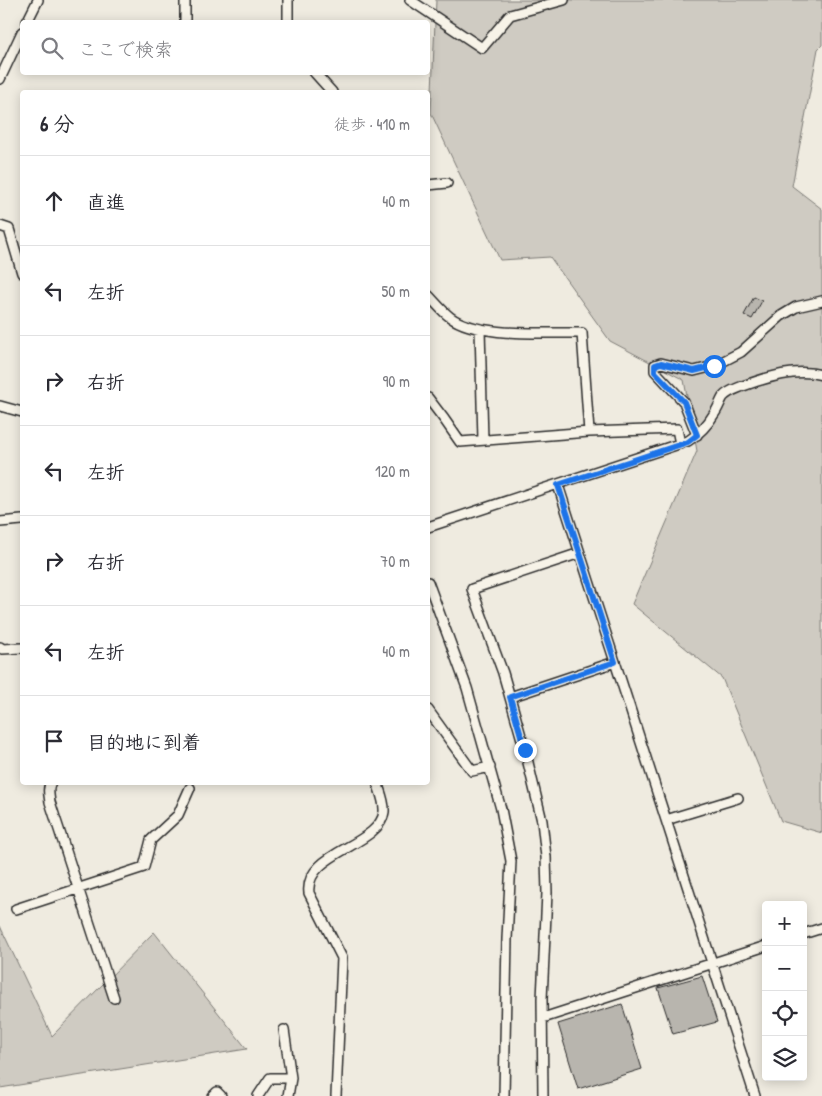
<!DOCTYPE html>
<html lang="ja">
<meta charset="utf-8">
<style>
:root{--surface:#fff;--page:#f2f2f3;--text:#2b2b33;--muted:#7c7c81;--line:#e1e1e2}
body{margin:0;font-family:"Patrick Hand","Klee One",sans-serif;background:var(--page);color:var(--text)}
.controls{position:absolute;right:15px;bottom:15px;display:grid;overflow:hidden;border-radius:5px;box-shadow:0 2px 12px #0003}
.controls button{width:45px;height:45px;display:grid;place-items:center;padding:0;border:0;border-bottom:1px solid var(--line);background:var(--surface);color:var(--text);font:25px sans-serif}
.stop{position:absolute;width:15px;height:15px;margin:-11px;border:4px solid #1a73e8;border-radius:50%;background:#fff}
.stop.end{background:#1a73e8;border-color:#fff;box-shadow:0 1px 5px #0008}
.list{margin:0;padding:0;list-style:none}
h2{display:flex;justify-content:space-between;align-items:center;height:65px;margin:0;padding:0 20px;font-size:21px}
h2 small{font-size:16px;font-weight:400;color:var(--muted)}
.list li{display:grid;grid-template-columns:32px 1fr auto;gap:15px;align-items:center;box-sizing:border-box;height:90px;padding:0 20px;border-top:1px solid var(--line)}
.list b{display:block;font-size:19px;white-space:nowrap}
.list em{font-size:16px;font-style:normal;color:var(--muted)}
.icon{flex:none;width:28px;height:28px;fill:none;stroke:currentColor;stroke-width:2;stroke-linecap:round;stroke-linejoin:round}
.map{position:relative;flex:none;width:822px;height:1096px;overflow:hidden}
.search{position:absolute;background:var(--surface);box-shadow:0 2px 12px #0003;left:20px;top:20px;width:410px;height:55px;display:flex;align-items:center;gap:12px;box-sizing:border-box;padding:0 18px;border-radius:5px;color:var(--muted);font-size:19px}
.panel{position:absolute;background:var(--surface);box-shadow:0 2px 12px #0003;left:20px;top:90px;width:410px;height:695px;border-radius:5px}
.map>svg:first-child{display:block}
.green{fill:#cfcbc2;stroke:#7d7b76}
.building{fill:#b8b5ae;stroke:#2b2b2b}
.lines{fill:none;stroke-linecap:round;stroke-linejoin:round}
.minor-casing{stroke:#2b2b2b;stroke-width:12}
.minor{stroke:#f7f3e8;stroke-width:9}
.route{stroke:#1a73e8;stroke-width:6}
</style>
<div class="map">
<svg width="822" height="1096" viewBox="0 0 822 1096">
<rect width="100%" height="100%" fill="#efebe0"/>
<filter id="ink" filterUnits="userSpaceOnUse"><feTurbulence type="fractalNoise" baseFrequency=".02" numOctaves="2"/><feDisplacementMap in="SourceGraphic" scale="10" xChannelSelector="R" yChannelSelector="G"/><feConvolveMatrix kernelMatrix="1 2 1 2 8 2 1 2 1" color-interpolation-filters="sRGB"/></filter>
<g filter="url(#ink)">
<!-- green -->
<path class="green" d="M 436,0 L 822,0 L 822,45 L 818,49 L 792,186 L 822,209 L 822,833 L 781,821 L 722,678 L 632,604 L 697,451 L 684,380 L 610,341 L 550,257 L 500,260 L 431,113 Z
M 0,926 L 52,1036 L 154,932 L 247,1049 L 0,1088 Z"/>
<!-- building -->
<path class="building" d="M 754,297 L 762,301 L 752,319 L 744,315 Z
M 702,976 L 717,1022 L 673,1034 L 658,988 Z
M 622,1004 L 642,1069 L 578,1089 L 558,1024 Z"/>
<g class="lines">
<defs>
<path id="minor" d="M 288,0 L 288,22
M 410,0 L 482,48 L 510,15 L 564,0
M 27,22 L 38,0
M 185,22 L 185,0
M 314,72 L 332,92
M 0,79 L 22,32
M 428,185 L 447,183
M 0,226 L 9,229 L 22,273
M 428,295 C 435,302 442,311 450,317 C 478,338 546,332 582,333 L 589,432
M 480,329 L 483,440
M 428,398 L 444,419 L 460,442 L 589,432 L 677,429 L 680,444
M 0,406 L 22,412
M 697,435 L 684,402 L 655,371 L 655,365 L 661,363 L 694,371 L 714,366 L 741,352 L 781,316 L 796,307 L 822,301
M 558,485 L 755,1096
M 0,522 L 22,520
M 428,527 L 688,441 C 699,434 707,426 714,414 C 718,409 720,402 723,397 C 728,391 736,389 743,386 C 768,377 796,368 822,375
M 428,582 L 467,688 L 501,809 L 511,861 L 507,939 L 504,1096
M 0,647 L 2,649 L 22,648
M 510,697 L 615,662
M 428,710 L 472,771 L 490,767
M 51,782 C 47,788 49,795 50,802 L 114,998
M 666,820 L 738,798
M 16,909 L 144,867 L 151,840 L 178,815 L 190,788
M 803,934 L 822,928
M 543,1018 L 766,946
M 284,1030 L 291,1078
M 213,1096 L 217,1092 L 221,1096
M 258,1096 L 270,1078 L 291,1078 L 288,1096
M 336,1096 L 342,958 L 309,893 C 304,852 380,846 384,812 C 385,802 380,792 377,782
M 543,1096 L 542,999 L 547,893 L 546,857 L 542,821 L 525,750 L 503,673 L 472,589 L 580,553"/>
</defs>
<!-- minor casing -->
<use href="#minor" class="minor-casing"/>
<!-- minor -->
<use href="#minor" class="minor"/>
</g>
</g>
<g class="lines" filter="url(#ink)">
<!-- route -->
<path class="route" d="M 525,750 L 510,697 L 615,662 L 558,485 L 688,442 L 697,435 L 684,402 L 655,372 L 655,365 L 661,363 L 694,371 L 714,366"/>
</g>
</svg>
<div class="controls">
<button>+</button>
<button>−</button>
<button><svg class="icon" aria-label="locate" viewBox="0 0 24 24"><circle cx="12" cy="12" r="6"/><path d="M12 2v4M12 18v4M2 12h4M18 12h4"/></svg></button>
<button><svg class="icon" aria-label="layers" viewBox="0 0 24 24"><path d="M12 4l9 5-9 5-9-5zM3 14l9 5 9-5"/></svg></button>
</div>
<div class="stop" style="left:714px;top:366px"></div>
<div class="stop end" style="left:525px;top:750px"></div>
<div class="search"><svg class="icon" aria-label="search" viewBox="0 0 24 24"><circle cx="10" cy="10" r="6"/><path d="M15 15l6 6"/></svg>ここで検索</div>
<section class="panel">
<h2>6 分<small>徒歩 · 410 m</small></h2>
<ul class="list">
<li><svg class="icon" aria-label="ahead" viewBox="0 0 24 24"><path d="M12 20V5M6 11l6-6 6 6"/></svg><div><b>直進</b></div><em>40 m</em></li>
<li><svg class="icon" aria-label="left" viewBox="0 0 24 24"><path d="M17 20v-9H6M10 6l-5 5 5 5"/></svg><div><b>左折</b></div><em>50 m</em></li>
<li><svg class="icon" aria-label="right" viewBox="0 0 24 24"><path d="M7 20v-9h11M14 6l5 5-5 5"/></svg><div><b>右折</b></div><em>90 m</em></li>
<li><svg class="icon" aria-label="left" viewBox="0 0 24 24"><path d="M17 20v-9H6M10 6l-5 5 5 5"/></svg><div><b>左折</b></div><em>120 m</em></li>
<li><svg class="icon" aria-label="right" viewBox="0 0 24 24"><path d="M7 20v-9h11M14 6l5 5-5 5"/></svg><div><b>右折</b></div><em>70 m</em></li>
<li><svg class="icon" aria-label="left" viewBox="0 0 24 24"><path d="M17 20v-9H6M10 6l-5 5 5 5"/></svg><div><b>左折</b></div><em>40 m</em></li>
<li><svg class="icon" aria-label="arrive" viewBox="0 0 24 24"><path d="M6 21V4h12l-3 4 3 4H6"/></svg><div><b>目的地に到着</b></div></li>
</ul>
</section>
</div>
